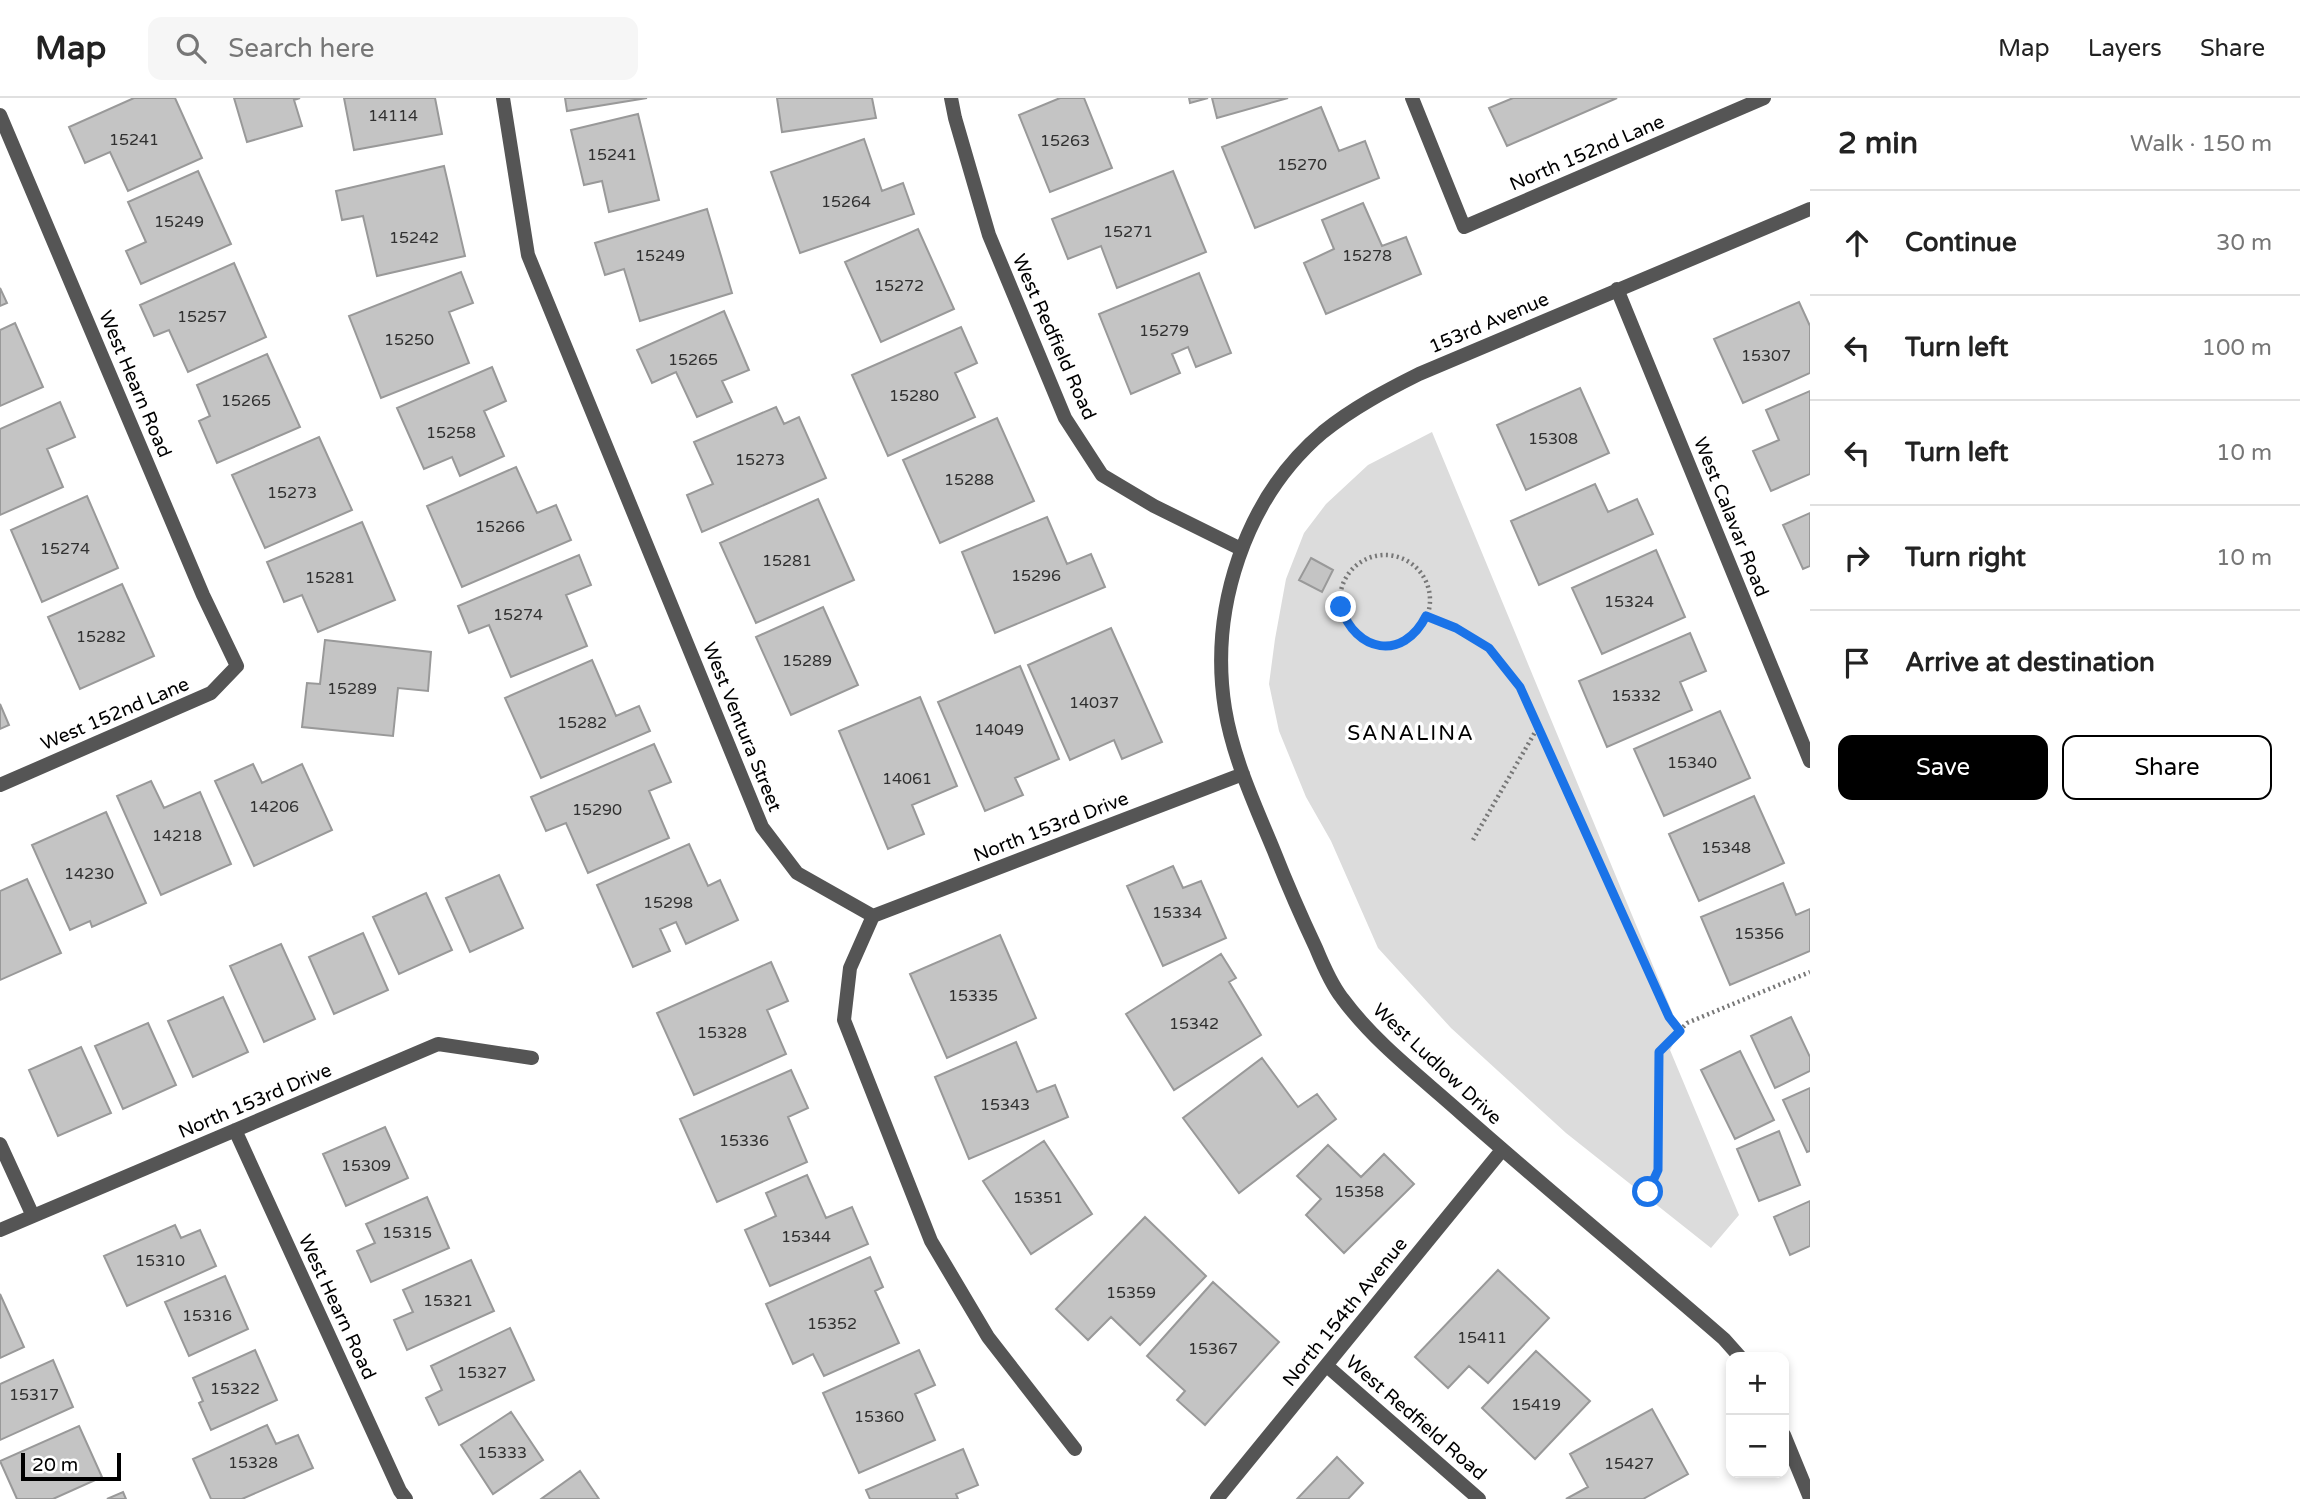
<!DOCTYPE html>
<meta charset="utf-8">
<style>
:root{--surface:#fff;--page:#f6f6f6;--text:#222;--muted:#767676;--line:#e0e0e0;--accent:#000}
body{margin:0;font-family:"Varela Round",sans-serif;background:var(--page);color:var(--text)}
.controls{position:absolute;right:21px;bottom:21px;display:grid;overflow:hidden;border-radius:14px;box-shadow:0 4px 10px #0003}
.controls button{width:63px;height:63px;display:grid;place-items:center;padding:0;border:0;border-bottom:2px solid var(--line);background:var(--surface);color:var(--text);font:35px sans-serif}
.scale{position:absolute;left:21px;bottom:18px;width:100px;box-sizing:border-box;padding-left:7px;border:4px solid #000;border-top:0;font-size:19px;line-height:24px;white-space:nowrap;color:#000;-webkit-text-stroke:5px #fff;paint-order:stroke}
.stop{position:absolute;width:21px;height:21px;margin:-16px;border:5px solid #1a73e8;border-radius:50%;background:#fff}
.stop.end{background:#1a73e8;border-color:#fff;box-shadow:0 2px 7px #0008}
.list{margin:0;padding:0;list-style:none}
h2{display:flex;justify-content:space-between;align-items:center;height:91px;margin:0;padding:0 28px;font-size:30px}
h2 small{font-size:23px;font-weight:400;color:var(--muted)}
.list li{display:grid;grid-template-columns:46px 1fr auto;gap:21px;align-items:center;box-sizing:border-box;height:105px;padding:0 28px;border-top:2px solid var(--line)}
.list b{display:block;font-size:26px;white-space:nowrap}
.list em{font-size:23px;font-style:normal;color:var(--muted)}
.actions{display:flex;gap:14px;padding:21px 28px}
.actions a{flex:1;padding:16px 0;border:2px solid var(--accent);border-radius:14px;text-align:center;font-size:24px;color:var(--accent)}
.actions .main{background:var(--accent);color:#fff}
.icon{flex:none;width:38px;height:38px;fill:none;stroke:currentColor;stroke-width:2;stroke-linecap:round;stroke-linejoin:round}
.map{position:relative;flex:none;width:1810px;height:1401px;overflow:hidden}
header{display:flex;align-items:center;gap:42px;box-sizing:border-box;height:98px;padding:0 35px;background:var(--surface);border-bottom:2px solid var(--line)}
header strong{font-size:33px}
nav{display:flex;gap:38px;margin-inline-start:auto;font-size:24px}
.search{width:490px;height:63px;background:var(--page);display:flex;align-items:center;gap:18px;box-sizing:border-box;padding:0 24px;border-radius:14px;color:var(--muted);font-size:26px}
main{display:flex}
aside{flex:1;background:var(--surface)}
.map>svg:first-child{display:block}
.green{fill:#dcdcdc}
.building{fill:#c4c4c4;stroke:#999;stroke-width:2}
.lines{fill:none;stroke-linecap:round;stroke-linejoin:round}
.path{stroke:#777;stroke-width:4.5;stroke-dasharray:2 3.5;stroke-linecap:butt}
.street{stroke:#555;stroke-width:14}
.route{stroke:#1a73e8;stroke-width:9}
.labels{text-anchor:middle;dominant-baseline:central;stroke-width:7;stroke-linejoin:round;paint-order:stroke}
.number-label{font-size:16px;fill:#313131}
.street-label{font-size:19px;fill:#000;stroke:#fff}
.neighbourhood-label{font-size:21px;letter-spacing:2px;fill:#000;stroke:#fff}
</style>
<header>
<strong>Map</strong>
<div class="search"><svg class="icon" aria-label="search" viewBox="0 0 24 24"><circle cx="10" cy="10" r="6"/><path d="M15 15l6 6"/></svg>Search here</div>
<nav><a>Map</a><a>Layers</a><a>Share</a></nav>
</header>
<main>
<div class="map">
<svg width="1810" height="1401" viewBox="0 0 1810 1401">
<rect width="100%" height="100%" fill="#fff"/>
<!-- green -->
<path class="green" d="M 1432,334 L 1680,933 L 1670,952 L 1739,1117 L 1711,1150 L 1566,1035 L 1451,930 L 1378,850 L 1331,743 L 1306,699 L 1279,633 L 1269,586 L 1275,541 L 1286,481 L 1304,435 L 1326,406 L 1368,367 Z"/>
<!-- building -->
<path class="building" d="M 134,0 L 175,0 L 202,60 L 128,93 L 110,54 L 85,65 L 69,29 Z
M 234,0 L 300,0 L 294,2 L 302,28 L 247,44 Z
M 344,0 L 435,0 L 442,36 L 354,52 Z
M 565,0 L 647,0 L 567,13 Z
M 777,0 L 872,0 L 876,20 L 782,34 Z
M 1060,0 L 1084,0 L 1112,70 L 1050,94 L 1019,17 Z
M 1189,0 L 1208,0 L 1190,5 Z
M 1212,0 L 1288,0 L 1217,20 Z
M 1513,0 L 1617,0 L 1507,48 L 1489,10 Z
M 1321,9 L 1339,53 L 1365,43 L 1379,80 L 1255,130 L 1222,49 Z
M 638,16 L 659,102 L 609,114 L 602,83 L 584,87 L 571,32 Z
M 864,41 L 882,93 L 903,85 L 914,116 L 800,155 L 771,74 Z
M 444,68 L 465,158 L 377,178 L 363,118 L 342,122 L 336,93 Z
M 198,73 L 231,146 L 141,186 L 126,153 L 146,144 L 128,104 Z
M 1173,73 L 1206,154 L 1117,190 L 1101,148 L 1068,161 L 1052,121 Z
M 1363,105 L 1382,148 L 1406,139 L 1421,176 L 1326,216 L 1304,165 L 1334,151 L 1322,122 Z
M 707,111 L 732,195 L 640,223 L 624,171 L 605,177 L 595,145 Z
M 918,131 L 954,211 L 881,244 L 845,164 Z
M 234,165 L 266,239 L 188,274 L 169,232 L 154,238 L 140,207 Z
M 461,174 L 473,205 L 449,214 L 469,265 L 381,300 L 349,218 Z
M 1199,175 L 1231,255 L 1196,269 L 1188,249 L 1172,256 L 1180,275 L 1131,296 L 1099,216 Z
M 0,190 L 7,205 L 0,208 Z
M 1799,204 L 1810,228 L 1810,275 L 1743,305 L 1714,241 Z
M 724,213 L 749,272 L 722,283 L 732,304 L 697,319 L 676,274 L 652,285 L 637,252 Z
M 15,225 L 43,289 L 0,308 L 0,232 Z
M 961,229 L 977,265 L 955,275 L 975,319 L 888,358 L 852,277 Z
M 267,256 L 300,329 L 217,365 L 199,323 L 210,318 L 197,287 Z
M 492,269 L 506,303 L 484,313 L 504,358 L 460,378 L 452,359 L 424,371 L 397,310 Z
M 1580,290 L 1609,355 L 1526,392 L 1497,327 Z
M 1810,293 L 1810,376 L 1771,393 L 1753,353 L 1779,342 L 1766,312 Z
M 60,304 L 75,339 L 47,351 L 63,389 L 0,417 L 0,331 Z
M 776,309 L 784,326 L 799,319 L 826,380 L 702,434 L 687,397 L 713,386 L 694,344 Z
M 997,320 L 1034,403 L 940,445 L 903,362 Z
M 319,339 L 352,412 L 265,450 L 232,377 Z
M 516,369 L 537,415 L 556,407 L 571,442 L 462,489 L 427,408 Z
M 1595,386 L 1608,414 L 1637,401 L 1653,436 L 1539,487 L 1511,423 Z
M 87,398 L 118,470 L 42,504 L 11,432 Z
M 818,401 L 854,482 L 756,525 L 720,445 Z
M 1810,415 L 1810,468 L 1803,471 L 1783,427 Z
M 1047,419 L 1067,466 L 1091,456 L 1105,489 L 995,535 L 962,454 Z
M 362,424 L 395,502 L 318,534 L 302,497 L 284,504 L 267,464 Z
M 1656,452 L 1685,519 L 1602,556 L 1572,490 Z
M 579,457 L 591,487 L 566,497 L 587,548 L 511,579 L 489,527 L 469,535 L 458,508 Z
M 1311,460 L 1333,472 L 1322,494 L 1299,482 Z
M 122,486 L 154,558 L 80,591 L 48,519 Z
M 823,509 L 858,587 L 791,617 L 756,539 Z
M 1111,530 L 1162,644 L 1122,661 L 1114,642 L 1070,662 L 1028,567 Z
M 1690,535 L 1706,573 L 1680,584 L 1692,612 L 1607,649 L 1579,583 Z
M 325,542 L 431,554 L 428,593 L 398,590 L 393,638 L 302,629 L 307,585 L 320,586 Z
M 592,562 L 616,618 L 639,608 L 650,633 L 541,680 L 505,600 Z
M 1020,568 L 1059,661 L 1015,680 L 1023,697 L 985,713 L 938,604 Z
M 920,599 L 957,688 L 912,707 L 924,736 L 888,751 L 839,633 Z
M 0,606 L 9,627 L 0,631 Z
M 1720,613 L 1750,680 L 1664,718 L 1634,651 Z
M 654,646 L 671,684 L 649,693 L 669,740 L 588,775 L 566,725 L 546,733 L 531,699 Z
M 253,666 L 262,685 L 302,666 L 332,732 L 254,768 L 215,683 Z
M 151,683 L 164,710 L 200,694 L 231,766 L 161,797 L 117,698 Z
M 1754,698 L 1784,765 L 1699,803 L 1669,736 Z
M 106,714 L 146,805 L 92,829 L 90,823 L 70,832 L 32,747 Z
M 689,746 L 708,788 L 720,782 L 738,822 L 686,846 L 676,824 L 660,831 L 670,853 L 633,869 L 597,787 Z
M 1173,768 L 1183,790 L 1201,783 L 1226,840 L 1163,868 L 1127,788 Z
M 499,777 L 523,830 L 470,854 L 446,800 Z
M 27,781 L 61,855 L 0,882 L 0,793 Z
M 1783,785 L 1796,817 L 1810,811 L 1810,853 L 1730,887 L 1701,819 Z
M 426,795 L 452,852 L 399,876 L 373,819 Z
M 363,835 L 388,892 L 334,916 L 309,859 Z
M 1000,837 L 1036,920 L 947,960 L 910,876 Z
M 281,846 L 315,921 L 264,944 L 230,868 Z
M 1221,856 L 1236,880 L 1229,884 L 1261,937 L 1174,992 L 1126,916 Z
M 771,864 L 788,903 L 767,912 L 786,956 L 694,997 L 657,915 Z
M 223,899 L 248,954 L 193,979 L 168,923 Z
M 1791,919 L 1810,959 L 1810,973 L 1775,990 L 1751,938 Z
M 148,925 L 176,987 L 123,1011 L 95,948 Z
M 1016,944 L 1037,994 L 1055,987 L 1068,1019 L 969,1061 L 935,979 Z
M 81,949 L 111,1015 L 58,1038 L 29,972 Z
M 1740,953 L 1774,1022 L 1735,1041 L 1701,972 Z
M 1262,960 L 1298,1009 L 1317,996 L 1336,1021 L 1239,1095 L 1183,1020 Z
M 791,972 L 808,1010 L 788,1019 L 807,1064 L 717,1104 L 680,1021 Z
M 1810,990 L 1810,1053 L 1807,1054 L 1783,1002 Z
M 385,1029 L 408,1080 L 346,1108 L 323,1056 Z
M 1779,1033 L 1800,1087 L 1759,1103 L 1737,1051 Z
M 1044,1043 L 1092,1116 L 1031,1156 L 983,1083 Z
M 1328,1047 L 1361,1079 L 1384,1056 L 1414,1086 L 1344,1155 L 1306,1117 L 1321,1101 L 1297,1078 Z
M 807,1077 L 826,1120 L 852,1109 L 868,1146 L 770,1188 L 745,1132 L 776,1118 L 766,1095 Z
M 427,1099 L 449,1150 L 371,1184 L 357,1153 L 375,1145 L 366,1126 Z
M 1810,1103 L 1810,1148 L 1790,1157 L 1774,1119 Z
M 1145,1119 L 1206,1178 L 1140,1247 L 1111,1219 L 1088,1242 L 1056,1211 Z
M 175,1127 L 181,1140 L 200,1132 L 216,1168 L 127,1208 L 104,1158 Z
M 870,1159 L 883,1189 L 875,1193 L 899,1245 L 824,1278 L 813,1256 L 793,1266 L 766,1206 Z
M 471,1162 L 494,1213 L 407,1252 L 394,1222 L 413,1214 L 403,1192 Z
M 1498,1172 L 1549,1220 L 1488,1285 L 1469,1268 L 1448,1290 L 1415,1259 Z
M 225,1178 L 248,1231 L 189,1258 L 165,1204 Z
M 1213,1184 L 1279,1244 L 1205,1327 L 1177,1302 L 1185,1293 L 1147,1258 Z
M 0,1196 L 24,1249 L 0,1260 Z
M 510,1230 L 534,1282 L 439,1327 L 426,1300 L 442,1292 L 431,1268 Z
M 255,1252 L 277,1302 L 211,1332 L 199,1305 L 203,1303 L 193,1280 Z
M 919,1252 L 935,1287 L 915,1296 L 935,1342 L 859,1375 L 823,1295 Z
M 1536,1253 L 1590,1303 L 1535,1361 L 1482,1310 Z
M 53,1262 L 73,1309 L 0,1342 L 0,1286 Z
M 1652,1311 L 1688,1376 L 1643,1401 L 1566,1401 L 1588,1389 L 1570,1356 Z
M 511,1314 L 543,1362 L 493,1396 L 461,1347 Z
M 267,1327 L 276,1346 L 298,1337 L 313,1370 L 242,1401 L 211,1401 L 193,1361 Z
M 79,1328 L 102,1379 L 53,1401 L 17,1401 L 0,1363 Z
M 963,1351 L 978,1387 L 956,1396 L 958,1401 L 870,1401 L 866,1392 Z
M 1337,1359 L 1363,1385 L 1348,1401 L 1297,1401 Z
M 580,1373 L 599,1401 L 541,1401 Z
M 123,1394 L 126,1401 L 107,1401 Z"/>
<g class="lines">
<!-- path -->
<path class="path" d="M1340 502a45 45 0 1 1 90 0a45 45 0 1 1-90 0Z
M 1426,518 L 1456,530 L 1489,550 L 1520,588 L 1669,919 L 1680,933
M 1473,742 L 1538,629
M 1638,1106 L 1648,1094 L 1658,1072 L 1659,954 L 1687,925 L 1810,874"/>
<!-- street -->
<path class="street" d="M 503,0 L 528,157 L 762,729 L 797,775 L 873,818 L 850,870 L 844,922 L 931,1143 L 988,1239 L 1075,1351
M 951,0 L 955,20 L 989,137 L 1065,320 L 1102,377 L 1154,408 L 1241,451
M 1412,0 L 1464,129 L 1764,0
M 0,17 L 203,497 L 237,568 L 211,595 L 0,687
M 1617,191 L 1810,663
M 873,818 L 1243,676
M 235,1032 L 400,1393 L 406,1401
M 0,1046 L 33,1118
M 0,1132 L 438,946 L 532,960
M 1740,1259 L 1724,1241 C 1638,1166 1549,1093 1463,1017 C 1422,980 1375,945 1342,900 C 1331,886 1323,867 1316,850 C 1301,818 1287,786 1274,753 C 1255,707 1233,660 1225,611 C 1209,511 1245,400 1323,334 C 1353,310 1385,293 1419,276 L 1810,111
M 1327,1268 L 1479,1401
M 1784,1337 L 1810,1400
M 1217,1401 L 1502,1052"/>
</g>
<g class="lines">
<!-- route -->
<path class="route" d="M 1341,509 C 1355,554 1403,564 1426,518 L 1456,530 L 1489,550 L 1520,589 L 1669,919 L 1680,933 L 1659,954 L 1658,1072 L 1648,1094"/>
</g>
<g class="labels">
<!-- number labels -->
<g class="number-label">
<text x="393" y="18">14114</text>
<text x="134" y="42">15241</text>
<text x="1065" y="43">15263</text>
<text x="612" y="57">15241</text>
<text x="1302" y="67">15270</text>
<text x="846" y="104">15264</text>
<text x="179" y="124">15249</text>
<text x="1128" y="134">15271</text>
<text x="414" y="140">15242</text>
<text x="660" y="158">15249</text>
<text x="1367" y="158">15278</text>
<text x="899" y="188">15272</text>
<text x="202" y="219">15257</text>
<text x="1164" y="233">15279</text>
<text x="409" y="242">15250</text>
<text x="1766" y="258">15307</text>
<text x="693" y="262">15265</text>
<text x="914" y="298">15280</text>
<text x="246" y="303">15265</text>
<text x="451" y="335">15258</text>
<text x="1553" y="341">15308</text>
<text x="760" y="362">15273</text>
<text x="969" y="382">15288</text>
<text x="292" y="395">15273</text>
<text x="500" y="429">15266</text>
<text x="65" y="451">15274</text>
<text x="787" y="463">15281</text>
<text x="1036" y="478">15296</text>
<text x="330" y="480">15281</text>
<text x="1629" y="504">15324</text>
<text x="518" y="517">15274</text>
<text x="101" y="539">15282</text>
<text x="807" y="563">15289</text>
<text x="352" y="591">15289</text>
<text x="1636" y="598">15332</text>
<text x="1094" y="605">14037</text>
<text x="582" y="625">15282</text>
<text x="999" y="632">14049</text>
<text x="1692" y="665">15340</text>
<text x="907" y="681">14061</text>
<text x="274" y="709">14206</text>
<text x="597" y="712">15290</text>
<text x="177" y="738">14218</text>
<text x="1726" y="750">15348</text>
<text x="89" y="776">14230</text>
<text x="668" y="805">15298</text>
<text x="1177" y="815">15334</text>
<text x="1759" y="836">15356</text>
<text x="973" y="898">15335</text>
<text x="1194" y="926">15342</text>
<text x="722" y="935">15328</text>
<text x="1005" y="1007">15343</text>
<text x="744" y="1043">15336</text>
<text x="366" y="1068">15309</text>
<text x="1359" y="1094">15358</text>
<text x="1038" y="1100">15351</text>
<text x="407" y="1135">15315</text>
<text x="806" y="1139">15344</text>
<text x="160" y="1163">15310</text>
<text x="1131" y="1195">15359</text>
<text x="448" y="1203">15321</text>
<text x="207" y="1218">15316</text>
<text x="832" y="1226">15352</text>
<text x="1482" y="1240">15411</text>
<text x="1213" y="1251">15367</text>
<text x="482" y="1275">15327</text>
<text x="235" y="1291">15322</text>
<text x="34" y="1297">15317</text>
<text x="1536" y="1307">15419</text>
<text x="879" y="1319">15360</text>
<text x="502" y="1355">15333</text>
<text x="253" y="1365">15328</text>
<text x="1629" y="1366">15427</text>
</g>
<!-- street labels -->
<g class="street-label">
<text transform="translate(1587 55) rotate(-23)">North 152nd Lane</text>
<text transform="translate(1489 225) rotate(-23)">153rd Avenue</text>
<text transform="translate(1054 239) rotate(66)">West Redfield Road</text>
<text transform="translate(135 286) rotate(67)">West Hearn Road</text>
<text transform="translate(1731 419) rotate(68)">West Calavar Road</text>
<text transform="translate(115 616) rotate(-23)">West 152nd Lane</text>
<text transform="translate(742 629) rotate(68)">West Ventura Street</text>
<text transform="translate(1051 729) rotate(-21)">North 153rd Drive</text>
<text transform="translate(1437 966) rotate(43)">West Ludlow Drive</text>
<text transform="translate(255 1003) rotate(-23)">North 153rd Drive</text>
<text transform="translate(337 1209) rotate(65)">West Hearn Road</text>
<text transform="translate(1345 1214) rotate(-51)">North 154th Avenue</text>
<text transform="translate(1416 1320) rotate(41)">West Redfield Road</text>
</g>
<!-- neighbourhood labels -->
<g class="neighbourhood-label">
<text x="1411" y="635">SANALINA</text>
</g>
</g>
</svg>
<div class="controls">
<button>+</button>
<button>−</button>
</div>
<div class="scale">20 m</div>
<div class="stop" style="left:1648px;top:1094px"></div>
<div class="stop end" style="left:1341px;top:509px"></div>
</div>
<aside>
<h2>2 min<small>Walk · 150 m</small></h2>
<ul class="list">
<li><svg class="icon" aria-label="ahead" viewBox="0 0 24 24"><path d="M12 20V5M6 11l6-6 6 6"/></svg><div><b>Continue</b></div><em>30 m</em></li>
<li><svg class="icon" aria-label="left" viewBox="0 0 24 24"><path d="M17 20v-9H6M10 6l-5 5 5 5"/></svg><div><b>Turn left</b></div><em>100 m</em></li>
<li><svg class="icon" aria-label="left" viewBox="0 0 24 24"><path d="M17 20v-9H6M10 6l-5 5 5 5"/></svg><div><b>Turn left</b></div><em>10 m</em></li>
<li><svg class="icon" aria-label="right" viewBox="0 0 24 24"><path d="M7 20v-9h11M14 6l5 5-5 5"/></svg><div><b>Turn right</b></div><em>10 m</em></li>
<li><svg class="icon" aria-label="arrive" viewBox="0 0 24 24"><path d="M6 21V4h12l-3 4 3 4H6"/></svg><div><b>Arrive at destination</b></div></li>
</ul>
<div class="actions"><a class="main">Save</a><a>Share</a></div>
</aside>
</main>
